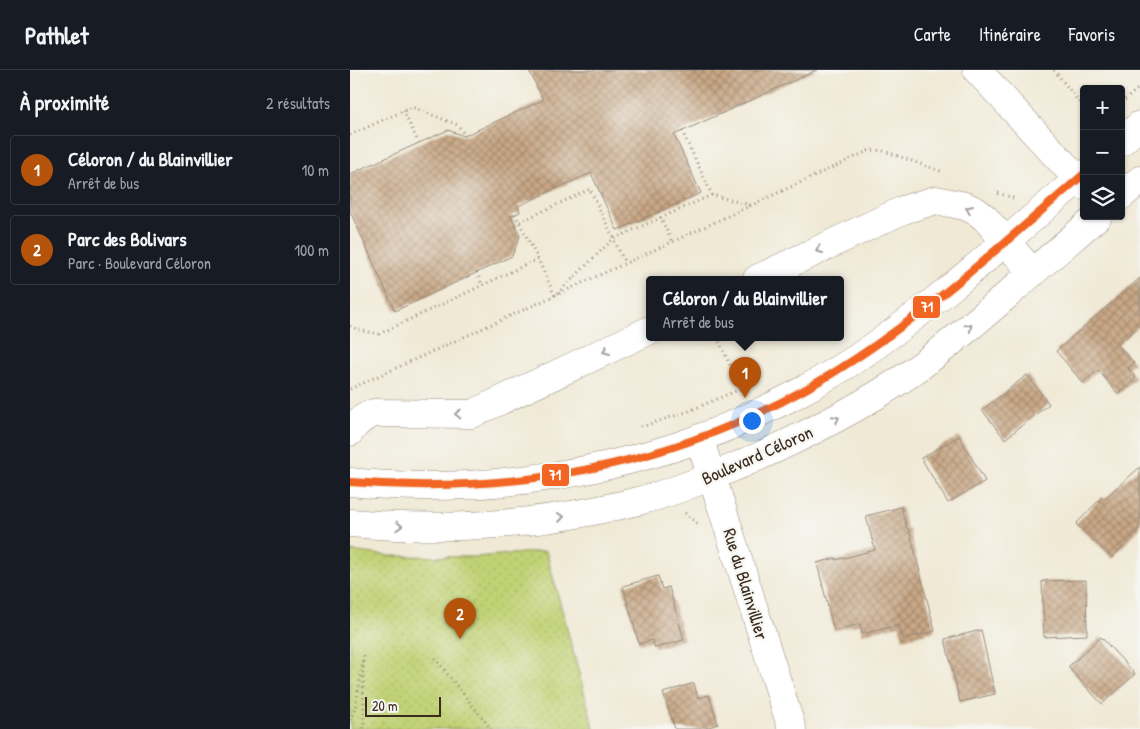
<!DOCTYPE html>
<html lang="fr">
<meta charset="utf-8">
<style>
:root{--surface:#171b24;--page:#20242c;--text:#f1f3f6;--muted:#9ea1a6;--line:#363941;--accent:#b45309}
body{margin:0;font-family:"Patrick Hand",sans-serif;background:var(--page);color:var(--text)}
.controls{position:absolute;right:15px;top:15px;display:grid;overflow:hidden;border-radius:5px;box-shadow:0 1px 4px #0004}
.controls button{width:45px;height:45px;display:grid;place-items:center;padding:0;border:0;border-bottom:1px solid var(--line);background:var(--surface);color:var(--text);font:25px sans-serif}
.scale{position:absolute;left:15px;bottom:12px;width:76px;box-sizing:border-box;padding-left:5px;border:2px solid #3b2a1e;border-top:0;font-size:14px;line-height:18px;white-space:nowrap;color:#3b2a1e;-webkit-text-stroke:4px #f6f6f2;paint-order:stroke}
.you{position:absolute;left:401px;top:350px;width:18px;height:18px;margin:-12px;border:4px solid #fff;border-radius:50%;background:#1a73e8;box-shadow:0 0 0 8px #1a73e833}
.badge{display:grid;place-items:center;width:32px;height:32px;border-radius:50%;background:var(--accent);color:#fff;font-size:16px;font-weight:700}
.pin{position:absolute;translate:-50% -41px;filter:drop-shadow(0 1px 2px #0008)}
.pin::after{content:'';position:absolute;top:26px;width:18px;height:15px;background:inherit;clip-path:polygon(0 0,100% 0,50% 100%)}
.popup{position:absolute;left:296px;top:206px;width:198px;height:65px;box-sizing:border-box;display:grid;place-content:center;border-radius:5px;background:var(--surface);filter:drop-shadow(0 1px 4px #0005);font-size:16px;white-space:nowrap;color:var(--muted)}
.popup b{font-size:19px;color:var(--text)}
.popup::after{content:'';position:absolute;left:50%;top:100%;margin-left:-10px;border:10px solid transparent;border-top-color:var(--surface)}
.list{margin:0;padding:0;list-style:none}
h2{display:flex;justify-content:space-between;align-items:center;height:65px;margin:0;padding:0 20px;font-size:21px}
h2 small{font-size:16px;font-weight:400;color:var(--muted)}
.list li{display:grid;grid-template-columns:32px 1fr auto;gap:15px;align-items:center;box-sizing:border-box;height:70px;margin:0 10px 10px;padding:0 10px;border:1px solid var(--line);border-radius:5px}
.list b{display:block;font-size:19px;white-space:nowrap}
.list p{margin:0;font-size:16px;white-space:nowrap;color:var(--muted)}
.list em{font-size:16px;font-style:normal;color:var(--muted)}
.icon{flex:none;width:28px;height:28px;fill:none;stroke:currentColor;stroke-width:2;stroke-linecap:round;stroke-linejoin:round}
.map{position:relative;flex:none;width:790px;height:659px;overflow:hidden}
header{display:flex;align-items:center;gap:30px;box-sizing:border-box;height:70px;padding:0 25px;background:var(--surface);border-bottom:1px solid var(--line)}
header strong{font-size:24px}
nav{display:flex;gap:28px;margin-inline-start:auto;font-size:18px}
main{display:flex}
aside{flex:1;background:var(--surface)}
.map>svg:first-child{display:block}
.park{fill:url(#park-dots);stroke:#7e7e4a}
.building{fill:url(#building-cross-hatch)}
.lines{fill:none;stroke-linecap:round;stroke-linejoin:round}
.minor-casing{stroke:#968a7a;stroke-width:29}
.path{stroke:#968a7a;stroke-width:3;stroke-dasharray:1 4;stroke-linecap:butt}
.minor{stroke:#fff;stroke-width:28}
.bus-1-casing{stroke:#f6f6f2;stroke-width:11}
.bus-1{stroke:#f26522;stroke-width:8}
.oneway{stroke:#a79f9a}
.labels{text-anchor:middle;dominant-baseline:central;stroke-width:4.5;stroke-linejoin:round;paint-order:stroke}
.street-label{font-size:18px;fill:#3b2a1e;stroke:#f6f6f2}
.line-badge{stroke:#f6f6f2;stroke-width:2}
.badge-label{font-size:14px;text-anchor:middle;font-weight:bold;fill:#fff}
</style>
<header>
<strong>Pathlet</strong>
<nav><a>Carte</a><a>Itinéraire</a><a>Favoris</a></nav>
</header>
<main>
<aside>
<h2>À proximité<small>2 résultats</small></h2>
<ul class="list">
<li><span class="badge">1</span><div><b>Céloron / du Blainvillier</b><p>Arrêt de bus</p></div><em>10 m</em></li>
<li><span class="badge">2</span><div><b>Parc des Bolivars</b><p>Parc · Boulevard Céloron</p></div><em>100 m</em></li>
</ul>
</aside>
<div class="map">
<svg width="790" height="659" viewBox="0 0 790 659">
<defs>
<pattern id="park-dots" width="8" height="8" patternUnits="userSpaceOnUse" patternTransform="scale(1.25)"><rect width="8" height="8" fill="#c1d275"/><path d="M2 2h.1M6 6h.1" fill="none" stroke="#a7b465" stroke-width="1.8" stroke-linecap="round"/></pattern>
<pattern id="building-cross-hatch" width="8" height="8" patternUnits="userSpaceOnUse" patternTransform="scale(1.25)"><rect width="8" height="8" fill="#c9a886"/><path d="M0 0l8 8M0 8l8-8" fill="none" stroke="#a4896d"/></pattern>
</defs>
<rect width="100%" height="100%" fill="#f6f6f2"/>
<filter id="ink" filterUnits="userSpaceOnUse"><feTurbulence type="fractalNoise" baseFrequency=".02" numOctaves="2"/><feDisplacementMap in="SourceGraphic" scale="10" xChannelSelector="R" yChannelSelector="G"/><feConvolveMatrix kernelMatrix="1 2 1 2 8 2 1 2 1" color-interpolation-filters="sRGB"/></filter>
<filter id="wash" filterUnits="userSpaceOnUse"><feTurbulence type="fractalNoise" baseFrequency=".0096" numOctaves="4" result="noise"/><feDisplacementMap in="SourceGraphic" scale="20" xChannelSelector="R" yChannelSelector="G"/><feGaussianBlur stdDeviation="1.12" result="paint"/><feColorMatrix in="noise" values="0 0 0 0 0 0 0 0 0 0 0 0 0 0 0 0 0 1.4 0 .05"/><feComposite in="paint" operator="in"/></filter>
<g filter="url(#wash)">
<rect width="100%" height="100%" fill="#f0e9d5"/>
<!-- park -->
<path class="park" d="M 0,481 L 41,486 L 125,487 L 196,481 L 244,659 L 0,659 Z"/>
<g id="blocks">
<!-- building -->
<path class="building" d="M 179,0 L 467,0 L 324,65 L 351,123 L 267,160 L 241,103 L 168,136 L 170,142 L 161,146 L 170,166 L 162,186 L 45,241 L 0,141 L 0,104 L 98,60 L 114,66 L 193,30 Z
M 790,208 L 790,255 L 768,275 L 784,293 L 778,298 L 786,308 L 768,324 L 748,300 L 733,313 L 706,281 Z
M 677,305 L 699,334 L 655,369 L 632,340 Z
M 609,366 L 635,411 L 598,433 L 571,388 Z
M 790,397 L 790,458 L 762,488 L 726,454 L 752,427 L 754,429 Z
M 551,437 L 557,459 L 559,459 L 585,561 L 553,569 L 549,555 L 512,564 L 510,554 L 484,561 L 467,493 L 486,488 L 486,490 L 525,480 L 516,446 Z
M 308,506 L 312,519 L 319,517 L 334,570 L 305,578 L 302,570 L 289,574 L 273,516 Z
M 736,510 L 737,565 L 694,567 L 692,511 Z
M 631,560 L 645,624 L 610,632 L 595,569 Z
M 751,567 L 785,604 L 752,634 L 718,597 Z
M 344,613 L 348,628 L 359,625 L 368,654 L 353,659 L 325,659 L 313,623 Z"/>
</g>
</g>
<g filter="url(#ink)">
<use href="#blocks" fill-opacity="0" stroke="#968a7a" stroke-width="1"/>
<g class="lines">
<defs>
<path id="minor" d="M 627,0 L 734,116
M 771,72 L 790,55
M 771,126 L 790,110
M 407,209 L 553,140 L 586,130 L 615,136 L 626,141 L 635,148 L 683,203
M 0,362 C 6,352 13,347 24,343 L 122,344 L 300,260
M 349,368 L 370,432 L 442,659
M 0,412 C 86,421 175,414 259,395 C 283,389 308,383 331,375 C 369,362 405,345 441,327 C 466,313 492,299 516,282 C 593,229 662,165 734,104
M 0,453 C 81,460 163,457 243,441 C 272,435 301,429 328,419 C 370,404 412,386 452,366 C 490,347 526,327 561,303 C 594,279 625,253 656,226 C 686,199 717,173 748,146"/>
</defs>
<!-- minor casing -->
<use href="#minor" class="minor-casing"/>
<!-- path -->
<path class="path" d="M 704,0 L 734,38
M 771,33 L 790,17
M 53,41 L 69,73
M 332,61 L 362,125
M 0,65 L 62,37 L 108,55 L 115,66
M 648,123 L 666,129
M 308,142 L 322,172
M 165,144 L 188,189
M 170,152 L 240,119 L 275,193
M 127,202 L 132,215
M 0,256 L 9,260 L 29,264 L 188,189 L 205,226 L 263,169 L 362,125 L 400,135
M 367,267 L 392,320
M 0,319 L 322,172 L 518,81 L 525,80 L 534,81 L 593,102
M 291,357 L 339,341 L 409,311
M 335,443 L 348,454
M 85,588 L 141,659
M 13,592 L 14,585
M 0,650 L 5,639 L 13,592 L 14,659"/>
<!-- minor -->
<use href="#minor" class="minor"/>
<defs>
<path id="bus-1" d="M 0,412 C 180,427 354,389 505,289 C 587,235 659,168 734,104"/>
</defs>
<!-- bus-1 casing -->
<use href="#bus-1" class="bus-1-casing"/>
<!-- bus-1 -->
<use href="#bus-1" class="bus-1"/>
</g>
<!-- one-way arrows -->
<defs><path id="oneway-chevron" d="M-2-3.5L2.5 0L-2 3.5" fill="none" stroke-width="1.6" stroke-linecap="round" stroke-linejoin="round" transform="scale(1.25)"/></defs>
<g class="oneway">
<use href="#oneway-chevron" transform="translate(619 139) rotate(-157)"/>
<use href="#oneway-chevron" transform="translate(469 180) rotate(155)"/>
<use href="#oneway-chevron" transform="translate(619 257) rotate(-40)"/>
<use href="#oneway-chevron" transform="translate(256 281) rotate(155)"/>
<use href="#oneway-chevron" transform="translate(108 344) rotate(-179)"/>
<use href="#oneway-chevron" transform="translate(486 349) rotate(-27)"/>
<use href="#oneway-chevron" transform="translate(211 447) rotate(-9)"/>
<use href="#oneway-chevron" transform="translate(49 456) rotate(2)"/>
</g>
</g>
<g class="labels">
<!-- street labels -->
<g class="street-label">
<text transform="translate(407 385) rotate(-24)">Boulevard Céloron</text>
<text transform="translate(396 514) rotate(73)">Rue du Blainvillier</text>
</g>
</g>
<g class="line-badge">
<rect x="562" y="225" width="29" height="24" rx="5" fill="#f26522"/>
<rect x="191" y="393" width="29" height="24" rx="5" fill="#f26522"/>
</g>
<g class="badge-label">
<text x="577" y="242">71</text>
<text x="205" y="410">71</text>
</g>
</svg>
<div class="controls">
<button>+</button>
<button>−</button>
<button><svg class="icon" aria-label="layers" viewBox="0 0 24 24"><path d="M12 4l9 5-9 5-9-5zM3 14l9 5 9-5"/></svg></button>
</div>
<div class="scale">20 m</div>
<div class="you"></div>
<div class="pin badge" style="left:395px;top:328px">1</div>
<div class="popup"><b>Céloron / du Blainvillier</b>Arrêt de bus</div>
<div class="pin badge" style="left:110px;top:569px">2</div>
</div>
</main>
